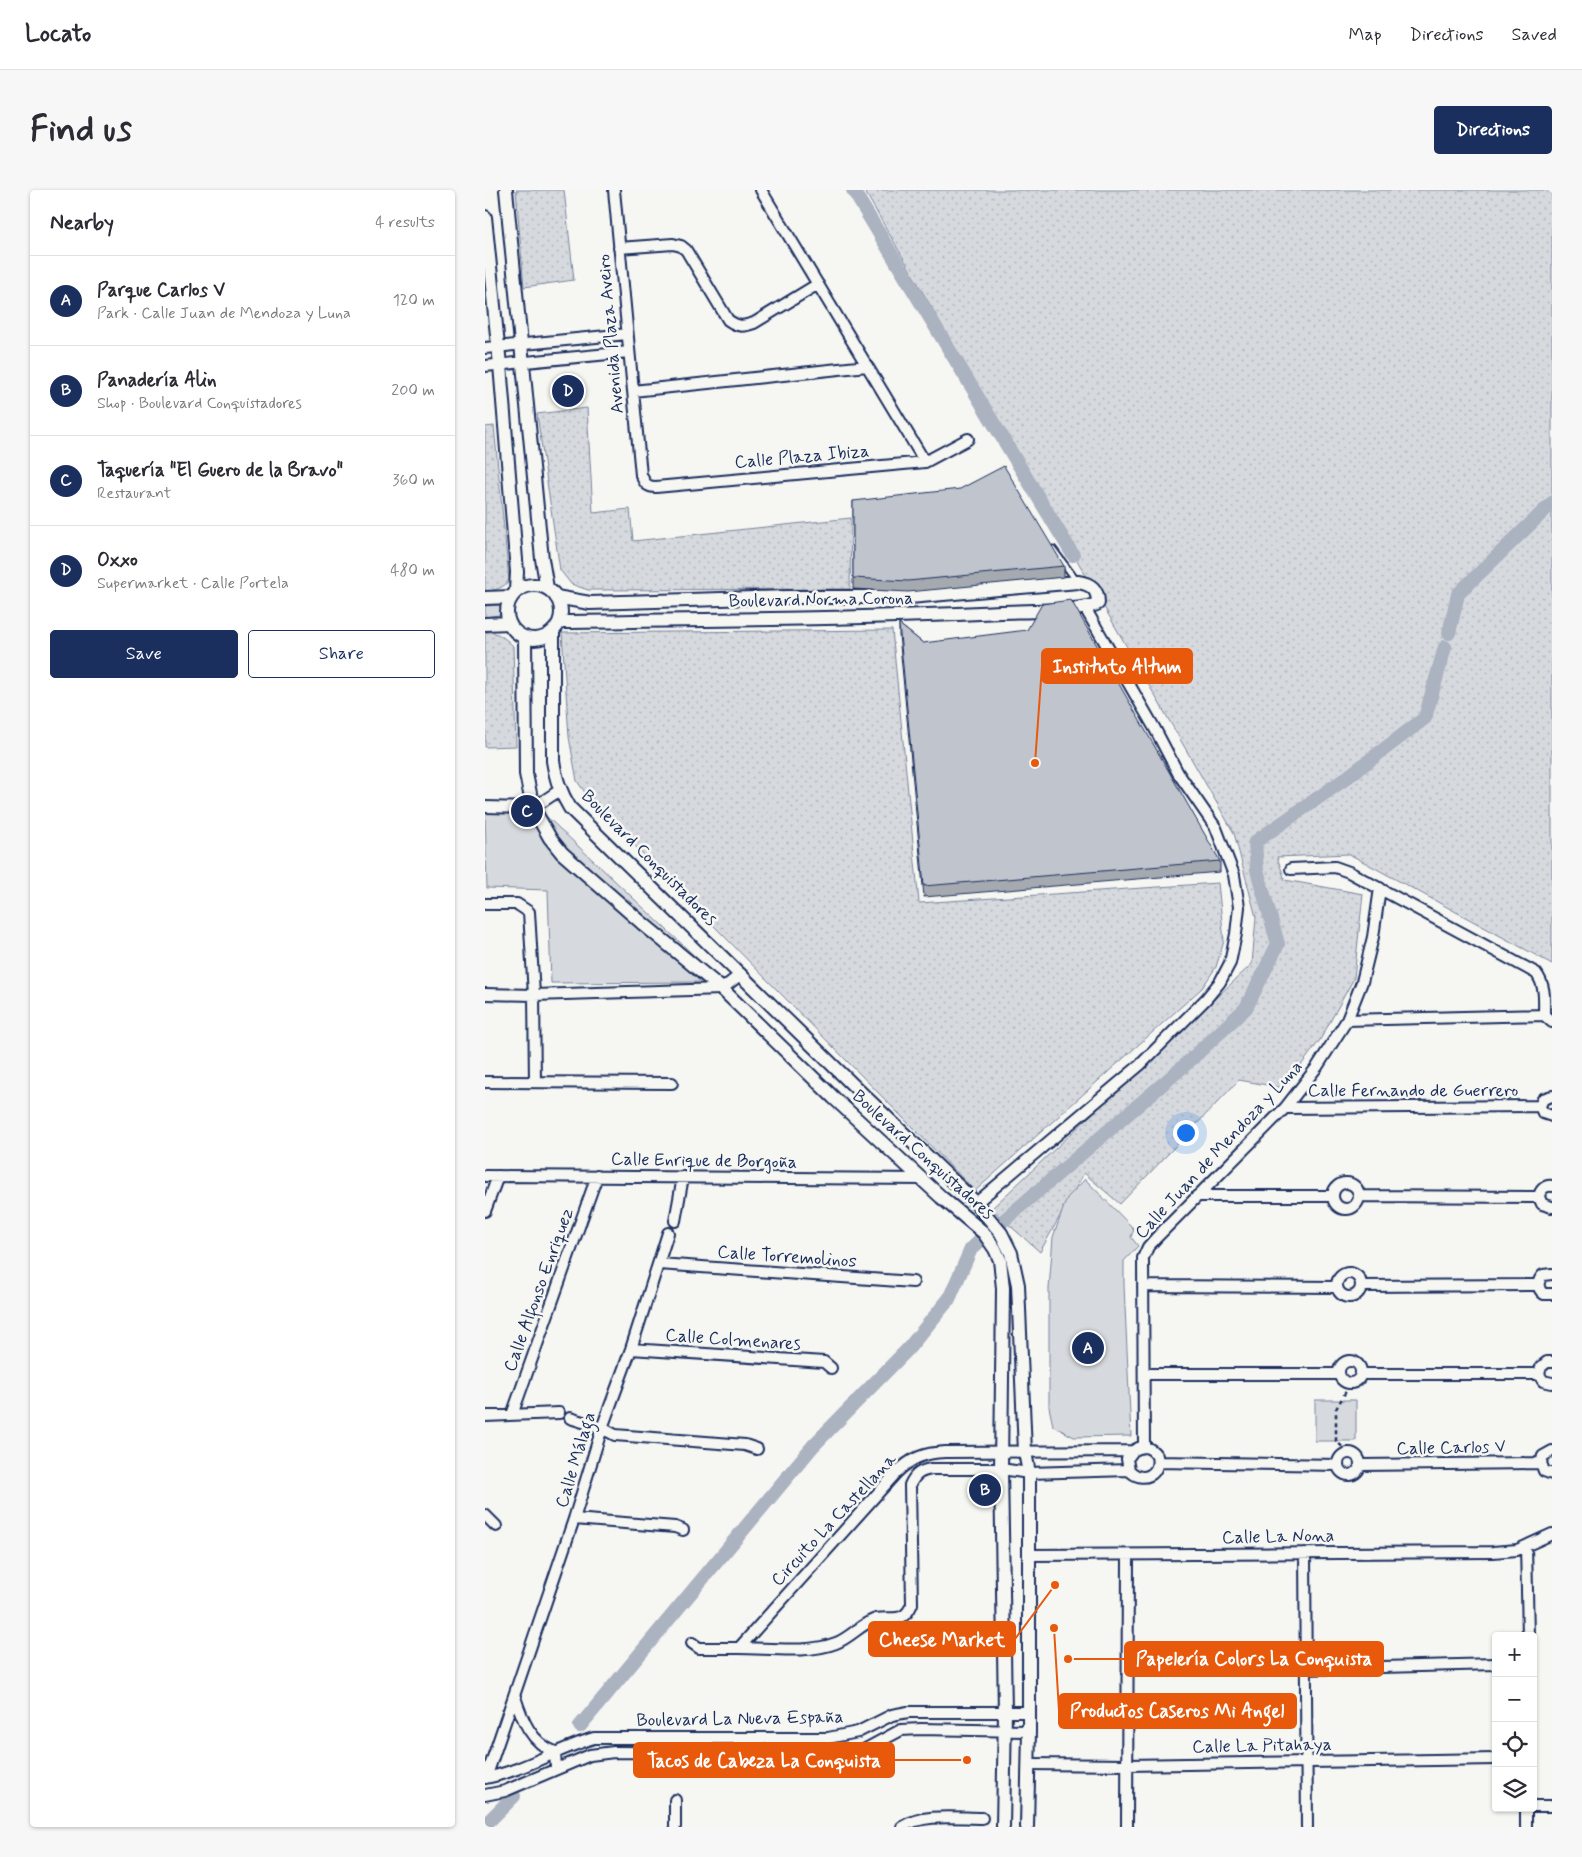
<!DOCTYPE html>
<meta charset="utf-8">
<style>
:root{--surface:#fff;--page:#f7f7f7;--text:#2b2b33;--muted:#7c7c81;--line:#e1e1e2;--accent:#1b2f5e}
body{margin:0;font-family:Mynerve,sans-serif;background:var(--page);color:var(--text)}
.controls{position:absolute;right:15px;bottom:15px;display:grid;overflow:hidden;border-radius:5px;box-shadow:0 1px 4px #0004}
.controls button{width:45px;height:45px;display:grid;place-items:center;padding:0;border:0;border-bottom:1px solid var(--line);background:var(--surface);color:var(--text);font:25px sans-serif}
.you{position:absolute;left:700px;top:942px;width:18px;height:18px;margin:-12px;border:4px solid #fff;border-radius:50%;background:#1a73e8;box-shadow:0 0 0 8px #1a73e833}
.badge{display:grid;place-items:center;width:32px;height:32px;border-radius:50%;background:var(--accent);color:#fff;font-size:16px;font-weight:700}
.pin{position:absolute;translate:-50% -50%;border:2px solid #fff;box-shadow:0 1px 5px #0006}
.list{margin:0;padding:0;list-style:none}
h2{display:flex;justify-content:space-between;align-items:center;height:65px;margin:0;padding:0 20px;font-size:21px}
h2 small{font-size:16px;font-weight:400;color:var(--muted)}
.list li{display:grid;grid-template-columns:32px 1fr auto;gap:15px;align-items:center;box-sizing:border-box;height:90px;padding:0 20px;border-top:1px solid var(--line)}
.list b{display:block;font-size:19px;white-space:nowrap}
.list p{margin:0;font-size:16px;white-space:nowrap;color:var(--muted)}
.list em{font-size:16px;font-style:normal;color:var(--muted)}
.actions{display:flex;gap:10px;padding:15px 20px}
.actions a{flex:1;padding:11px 0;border:1px solid var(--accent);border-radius:5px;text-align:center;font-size:18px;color:var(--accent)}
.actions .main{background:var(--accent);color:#fff}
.icon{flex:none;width:28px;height:28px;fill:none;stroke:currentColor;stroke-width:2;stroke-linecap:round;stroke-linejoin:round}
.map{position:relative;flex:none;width:1067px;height:1637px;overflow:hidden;border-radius:5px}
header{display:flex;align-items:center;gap:30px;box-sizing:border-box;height:70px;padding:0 25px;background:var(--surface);border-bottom:1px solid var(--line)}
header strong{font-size:24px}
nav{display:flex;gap:28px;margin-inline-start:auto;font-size:18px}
.intro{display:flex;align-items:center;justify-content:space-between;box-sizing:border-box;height:120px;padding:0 30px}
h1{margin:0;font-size:35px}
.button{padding:12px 22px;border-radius:5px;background:var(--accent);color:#fff;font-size:18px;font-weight:700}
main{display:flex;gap:30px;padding:0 30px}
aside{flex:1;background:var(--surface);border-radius:5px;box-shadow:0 1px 4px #0004}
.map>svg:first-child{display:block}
.grass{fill:url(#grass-dots);stroke:#78849e}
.park{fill:#d6d9dd;stroke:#78849e}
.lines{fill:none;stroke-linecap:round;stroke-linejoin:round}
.canal{stroke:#abb2c0;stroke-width:14}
.service-casing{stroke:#1b2f5e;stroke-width:9}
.minor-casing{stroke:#1b2f5e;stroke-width:14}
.tertiary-casing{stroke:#1b2f5e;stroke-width:16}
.path{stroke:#1b2f5e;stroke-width:2.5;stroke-dasharray:4 4;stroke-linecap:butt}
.service{stroke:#f6f6f2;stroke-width:5}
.minor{stroke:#f6f6f2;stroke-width:10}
.tertiary{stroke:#f6f6f2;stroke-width:12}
.wall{fill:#a5a9b0;stroke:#1b2f5e}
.building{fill:#c0c4cd;stroke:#1b2f5e}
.labels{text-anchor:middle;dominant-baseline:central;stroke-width:5;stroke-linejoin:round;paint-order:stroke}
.street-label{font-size:18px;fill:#1b2f5e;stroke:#f6f6f2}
.leader{fill:none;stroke:#e8590c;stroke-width:2}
.callout-dot{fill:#e8590c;stroke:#f6f6f2;stroke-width:2}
.callout{fill:#e8590c;stroke:#e8590c;stroke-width:2}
.callout-label{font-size:19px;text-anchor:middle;font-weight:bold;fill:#fff}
</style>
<header>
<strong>Locato</strong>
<nav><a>Map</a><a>Directions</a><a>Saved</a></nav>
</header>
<div class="intro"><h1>Find us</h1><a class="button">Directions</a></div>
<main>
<aside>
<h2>Nearby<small>4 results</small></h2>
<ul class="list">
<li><span class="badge">A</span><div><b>Parque Carlos V</b><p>Park · Calle Juan de Mendoza y Luna</p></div><em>120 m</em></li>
<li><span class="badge">B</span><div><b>Panadería Alin</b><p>Shop · Boulevard Conquistadores</p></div><em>200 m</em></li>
<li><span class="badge">C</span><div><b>Taquería &quot;El Guero de la Bravo&quot;</b><p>Restaurant</p></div><em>360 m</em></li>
<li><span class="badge">D</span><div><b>Oxxo</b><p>Supermarket · Calle Portela</p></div><em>480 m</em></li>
</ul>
<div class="actions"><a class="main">Save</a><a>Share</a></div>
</aside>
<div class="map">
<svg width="1067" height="1637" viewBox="0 0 1067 1637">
<defs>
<pattern id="grass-dots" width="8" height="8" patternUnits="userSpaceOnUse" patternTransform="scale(1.25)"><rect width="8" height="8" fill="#d6d9dd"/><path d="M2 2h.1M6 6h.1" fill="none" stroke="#b7bbc0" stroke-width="1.8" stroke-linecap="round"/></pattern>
</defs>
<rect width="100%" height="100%" fill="#f6f6f2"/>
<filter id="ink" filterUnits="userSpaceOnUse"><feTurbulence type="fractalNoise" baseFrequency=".02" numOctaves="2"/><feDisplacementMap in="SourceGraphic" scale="10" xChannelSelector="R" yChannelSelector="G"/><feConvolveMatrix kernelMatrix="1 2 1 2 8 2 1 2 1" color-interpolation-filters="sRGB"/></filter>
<g filter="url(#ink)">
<!-- grass -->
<path class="grass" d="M 31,0 L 79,0 L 89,90 L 39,97 Z
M 379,0 L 1067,0 L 1067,774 L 864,664 L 792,667 L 800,690 L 878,704 L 869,788 L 835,850 L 799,898 L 754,890 L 635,1014 L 599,983 L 555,1062 L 506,1019 L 767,774 L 771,727 L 749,643 Z
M 102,218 L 108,323 L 145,319 L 148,351 L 366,328 L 365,399 L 103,400 L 86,394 L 75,380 L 52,224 Z
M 9,236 L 24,390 C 19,398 9,401 0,401 L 0,237 Z
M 407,440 L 434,713 L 733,693 L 739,751 L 731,777 L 717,798 L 490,1001 L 106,611 L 92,591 L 84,547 L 77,443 Z
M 0,442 C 12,441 20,448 28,456 L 31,556 L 0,557 Z"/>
<!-- park -->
<path class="park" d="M 14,415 L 16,420 L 14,425 L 0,427 L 0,416 Z
M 0,621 L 58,623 L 217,773 L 215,792 L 66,793 L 63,700 L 2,698 Z
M 600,989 L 649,1039 L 646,1047 L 653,1056 L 639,1071 L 639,1095 L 646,1246 L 589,1247 L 568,1236 L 564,1217 L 564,1099 L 568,1047 L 582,1008 Z
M 830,1210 L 871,1210 L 871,1251 L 830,1251 Z"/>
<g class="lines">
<!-- canal -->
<path class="canal" d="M 368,0 L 588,365
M 964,443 L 973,404 L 1067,313
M 517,1032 L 700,875 L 761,818 L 793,754 L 772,680 L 770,652 L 860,589 L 940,528 L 960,457
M 95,1536 L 328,1256 L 423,1159 L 464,1109 L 486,1059 L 495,1051
M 0,1635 L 29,1606"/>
<defs>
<path id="service" d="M 568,359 L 591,390"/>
<path id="minor" d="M 129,0 L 156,285 C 160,293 161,297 171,297 L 440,272 L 483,249
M 276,0 L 440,272
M 134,58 L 188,54 L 196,56 L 201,60 L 243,130 C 253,137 257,137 269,133 L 333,94
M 0,158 L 142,144
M 0,176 L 144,162
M 148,201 L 382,176
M 0,617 L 48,618 L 75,600
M 806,679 L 850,677 L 864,682 L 1051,783 C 1061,796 1059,810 1059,825
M 0,714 L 32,714 L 44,722 L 49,805 L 50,892
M 0,804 L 49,805 L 237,799 L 256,784
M 862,830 L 1059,825 L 1067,832
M 0,892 L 187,893
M 1067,906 L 1058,909 L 1055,916 L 1058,923 L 1067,926
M 800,918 L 1055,916
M 0,986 L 438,989
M848 1006a13 13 0 1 1 26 0a13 13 0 1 1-26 0Z
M 1067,996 C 1060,995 1055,1000 1054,1007 L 1057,1014 L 1067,1017
M 712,1006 L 848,1006
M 874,1006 L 1054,1007
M 491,1013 L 655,875 L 721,809 L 735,792 L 745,773 L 751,744 L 754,717 L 749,685 L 731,638 L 693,583 L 670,539 L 600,418
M 0,1021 L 13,986
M 190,1031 L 198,987
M 174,1074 L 428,1092
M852 1095a12 12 0 1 1 24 0a12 12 0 1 1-24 0Z
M 1067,1084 L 1058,1085 C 1052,1091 1052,1099 1059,1104 L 1067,1104
M 658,1096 L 852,1097
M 876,1096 L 1053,1095
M 146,1159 L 339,1172 L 346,1178
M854 1182a11 11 0 1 1 22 0a11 11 0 1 1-22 0Z
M 1067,1172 L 1062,1172 L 1056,1177 L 1054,1184 L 1058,1191 L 1067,1193
M 659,1184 L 854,1184
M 877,1184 L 1054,1184
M 27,1225 L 112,986
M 0,1226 L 74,1223
M 85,1228 L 117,1238 L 130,1245 L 260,1255 L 272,1259
M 659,1257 L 658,1068 L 663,1057 L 671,1048 L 800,918 L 832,877 L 862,830 L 877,792 L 888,747 L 895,698
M 1067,1261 L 1058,1266 L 1056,1273 L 1059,1281 L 1067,1284
M853 1274a11 11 0 1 1 22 0a11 11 0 1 1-22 0Z
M 673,1272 L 853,1275
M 876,1275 L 1056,1273
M 644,1280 L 544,1283 L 516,1279 L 446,1279 C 435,1281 430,1284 425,1295 L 427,1414 C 419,1434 408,1426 391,1429 C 377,1433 365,1448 351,1453 C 323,1464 284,1458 254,1458 L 411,1283 C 426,1268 439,1263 460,1262 L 648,1261 C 658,1254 666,1257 672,1266 C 676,1285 657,1294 644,1280 L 642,1269 L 648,1261
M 0,1325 L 11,1336
M 89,1329 L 190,1337 L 198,1340
M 1041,1356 L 1043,1446
M 820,1363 L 822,1637
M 545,1365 L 1008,1362 L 1032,1360 L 1067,1344
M 207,1453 L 214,1458 L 254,1458
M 821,1479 L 1011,1474
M 30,1507 C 37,1529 46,1553 70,1562 L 71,1578
M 544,1574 L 642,1575 L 1011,1569
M 0,1588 C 38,1581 72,1559 109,1548 L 343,1548 L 373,1542 L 407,1525 L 423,1522 L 544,1522
M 1,1588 L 89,1329 L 117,1238 L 146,1159 L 183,1043
M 0,1605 L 20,1601 L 105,1565 L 129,1562 L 364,1564 L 375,1562 L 416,1540 L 436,1539 L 544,1541
M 1048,1616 L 1067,1616
M 1041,1618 L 1041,1637
M 190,1637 L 190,1610
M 417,1637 C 439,1623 472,1628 497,1628
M 642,1637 L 643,1365"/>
<path id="tertiary" d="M 21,0 L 57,369 L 62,398
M 0,27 L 15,175 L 32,382 L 31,401
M22 422a27 27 0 1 1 54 0a27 27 0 1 1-54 0Z
M 71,407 L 105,413 L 304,407 L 425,407 L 593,392 C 606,394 613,399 613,413 C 602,422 534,421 516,422 C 369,429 221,430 74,432
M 0,408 L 26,407
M 0,434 L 24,433
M 68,441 L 68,571 C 71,589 75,602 85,618 L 370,897 L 491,1013 L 516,1043 L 526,1063 L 533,1095 L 540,1262 L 544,1283 L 544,1541 L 542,1637
M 40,447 L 41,584 L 48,618 L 65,648 L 77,663 L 157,733 L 237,799 L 349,908 L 456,1007 L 499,1043 L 510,1059 L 515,1070 L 518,1098 L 516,1279 L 520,1522 L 518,1637"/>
</defs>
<!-- service casing -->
<use href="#service" class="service-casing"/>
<!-- minor casing -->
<use href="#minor" class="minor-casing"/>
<!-- tertiary casing -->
<use href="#tertiary" class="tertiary-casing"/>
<!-- path -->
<path class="path" d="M 863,1262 L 851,1251 L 851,1219 L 865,1194"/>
<!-- service -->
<use href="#service" class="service"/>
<!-- minor -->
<use href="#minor" class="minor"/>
<!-- tertiary -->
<use href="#tertiary" class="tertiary"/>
</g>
<!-- wall -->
<path class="wall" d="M 368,311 L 579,376 L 579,387 L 423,402 L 368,399 Z
M 414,434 L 438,453 L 735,671 L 735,682 L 439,707 L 414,445 Z"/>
<!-- building -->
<path class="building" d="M 519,276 L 579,376 L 423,391 L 368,388 L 368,311 L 475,299 Z
M 586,410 L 735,671 L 439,696 L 414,434 L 438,453 L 542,440 L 557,414 Z"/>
</g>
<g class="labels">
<!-- street labels -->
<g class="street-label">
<text transform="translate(126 144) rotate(-95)">Avenida Plaza Aveiro</text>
<text transform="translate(317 267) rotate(-5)">Calle Plaza Ibiza</text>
<text transform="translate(336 410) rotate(-1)">Boulevard Norma Corona</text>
<text transform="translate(164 668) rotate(45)">Boulevard Conquistadores</text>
<text x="928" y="901">Calle Fernando de Guerrero</text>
<text transform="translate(734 960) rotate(-47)">Calle Juan de Mendoza y Luna</text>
<text transform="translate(438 965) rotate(42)">Boulevard Conquistadores</text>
<text transform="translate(219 971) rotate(1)">Calle Enrique de Borgoña</text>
<text transform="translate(302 1067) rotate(4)">Calle Torremolinos</text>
<text transform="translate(54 1100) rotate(-70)">Calle Alfonso Enriquez</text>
<text transform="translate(248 1150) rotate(4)">Calle Colmenares</text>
<text transform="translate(966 1258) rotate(-1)">Calle Carlos V</text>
<text transform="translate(91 1270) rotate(-73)">Calle Málaga</text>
<text transform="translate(349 1330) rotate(-47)">Circuito La Castellana</text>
<text transform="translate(793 1347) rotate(-1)">Calle La Nona</text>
<text transform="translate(255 1529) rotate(-1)">Boulevard La Nueva España</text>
<text transform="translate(777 1556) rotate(-1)">Calle La Pitahaya</text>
</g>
</g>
<!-- callouts -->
<path class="leader" d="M550 573L557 476M570 1395L530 1449M583 1469L640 1469M569 1438L574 1521M482 1570L409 1570"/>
<g class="callout-dot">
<circle cx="550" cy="573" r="5"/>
<circle cx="570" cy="1395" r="5"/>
<circle cx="583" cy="1469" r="5"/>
<circle cx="569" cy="1438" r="5"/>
<circle cx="482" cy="1570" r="5"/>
</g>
<g class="callout">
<rect x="557" y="459" width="150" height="34" rx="5"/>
<rect x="384" y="1432" width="146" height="34" rx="5"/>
<rect x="640" y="1452" width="258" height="34" rx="5"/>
<rect x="574" y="1504" width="237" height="34" rx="5"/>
<rect x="149" y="1553" width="260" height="34" rx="5"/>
</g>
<g class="callout-label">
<text x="632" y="483">Instituto Altum</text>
<text x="457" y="1456">Cheese Market</text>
<text x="769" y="1475">Papelería Colors La Conquista</text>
<text x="692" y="1527">Productos Caseros Mi Angel</text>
<text x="279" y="1577">Tacos de Cabeza La Conquista</text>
</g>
</svg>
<div class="controls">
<button>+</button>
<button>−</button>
<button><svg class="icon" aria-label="locate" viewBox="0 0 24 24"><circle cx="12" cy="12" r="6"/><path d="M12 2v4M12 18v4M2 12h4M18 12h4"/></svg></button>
<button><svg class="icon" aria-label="layers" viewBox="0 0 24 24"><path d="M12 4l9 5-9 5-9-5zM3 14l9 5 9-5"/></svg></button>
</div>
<div class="you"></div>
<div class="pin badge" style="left:603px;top:1158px">A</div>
<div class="pin badge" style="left:500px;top:1300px">B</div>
<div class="pin badge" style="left:42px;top:621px">C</div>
<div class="pin badge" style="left:83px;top:201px">D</div>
</div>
</main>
